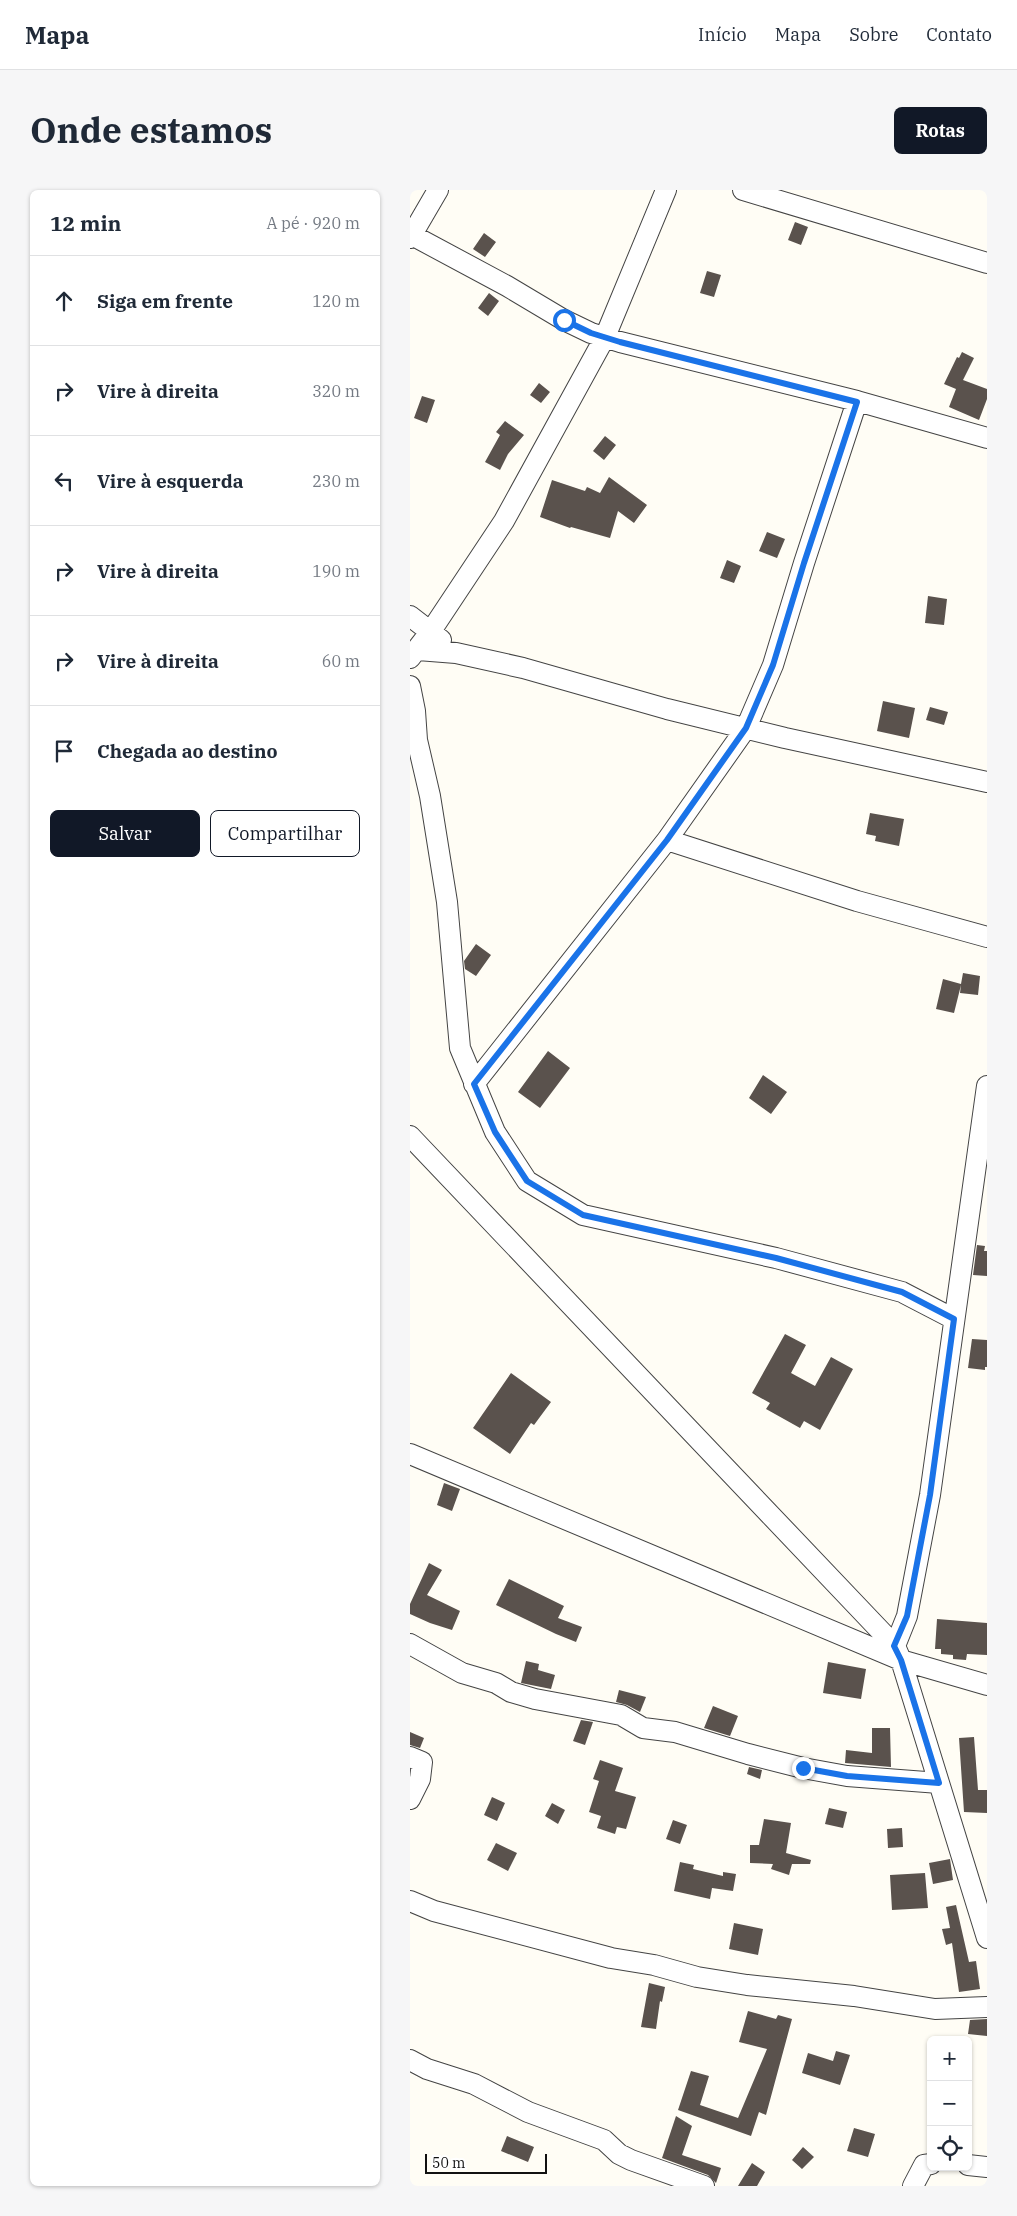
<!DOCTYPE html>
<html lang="pt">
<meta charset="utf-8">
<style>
:root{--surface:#fff;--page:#f6f6f7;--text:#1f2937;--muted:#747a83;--line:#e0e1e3;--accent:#111827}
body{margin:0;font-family:"IBM Plex Serif",serif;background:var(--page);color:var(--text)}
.controls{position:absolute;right:15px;bottom:15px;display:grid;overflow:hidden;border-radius:8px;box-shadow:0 1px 4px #0004}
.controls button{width:45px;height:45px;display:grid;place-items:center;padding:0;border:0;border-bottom:1px solid var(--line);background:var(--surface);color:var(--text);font:25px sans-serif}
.scale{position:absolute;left:15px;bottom:12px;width:122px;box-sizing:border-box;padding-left:5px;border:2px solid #111;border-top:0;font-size:14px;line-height:18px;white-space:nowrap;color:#111;-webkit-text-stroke:4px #fff;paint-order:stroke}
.stop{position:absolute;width:15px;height:15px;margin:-11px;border:4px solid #1a73e8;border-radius:50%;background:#fff}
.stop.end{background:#1a73e8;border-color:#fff;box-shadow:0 1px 5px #0008}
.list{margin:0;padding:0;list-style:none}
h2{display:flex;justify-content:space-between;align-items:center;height:65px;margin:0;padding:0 20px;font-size:21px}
h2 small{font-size:16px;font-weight:400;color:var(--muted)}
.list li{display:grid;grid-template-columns:32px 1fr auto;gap:15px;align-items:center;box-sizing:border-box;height:90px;padding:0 20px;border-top:1px solid var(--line)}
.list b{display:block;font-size:19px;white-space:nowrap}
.list em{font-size:16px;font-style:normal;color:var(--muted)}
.actions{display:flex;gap:10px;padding:15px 20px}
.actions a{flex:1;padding:11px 0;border:1px solid var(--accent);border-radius:8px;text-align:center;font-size:18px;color:var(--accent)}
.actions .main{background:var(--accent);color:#fff}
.icon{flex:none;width:28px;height:28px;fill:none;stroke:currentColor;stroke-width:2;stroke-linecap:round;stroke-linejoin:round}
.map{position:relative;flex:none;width:577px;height:1996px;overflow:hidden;border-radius:8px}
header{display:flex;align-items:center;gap:30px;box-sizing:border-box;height:70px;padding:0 25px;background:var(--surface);border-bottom:1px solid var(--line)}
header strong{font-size:24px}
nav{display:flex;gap:28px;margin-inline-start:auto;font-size:18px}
.intro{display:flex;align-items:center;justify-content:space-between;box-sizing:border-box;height:120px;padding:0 30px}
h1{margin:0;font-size:35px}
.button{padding:12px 22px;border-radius:8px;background:var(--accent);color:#fff;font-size:18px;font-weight:700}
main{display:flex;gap:30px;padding:0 30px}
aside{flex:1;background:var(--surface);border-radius:8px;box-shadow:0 1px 4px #0004}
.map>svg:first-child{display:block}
.building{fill:#5a524d}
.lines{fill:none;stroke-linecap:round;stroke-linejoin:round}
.street-casing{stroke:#444;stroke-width:22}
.street{stroke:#fff;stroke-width:20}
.route{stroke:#1a73e8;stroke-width:6}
</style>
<header>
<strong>Mapa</strong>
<nav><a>Início</a><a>Mapa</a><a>Sobre</a><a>Contato</a></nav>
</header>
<div class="intro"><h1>Onde estamos</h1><a class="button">Rotas</a></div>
<main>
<aside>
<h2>12 min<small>A pé · 920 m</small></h2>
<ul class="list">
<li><svg class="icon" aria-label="ahead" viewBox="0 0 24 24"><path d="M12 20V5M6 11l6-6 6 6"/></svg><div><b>Siga em frente</b></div><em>120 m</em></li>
<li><svg class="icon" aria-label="right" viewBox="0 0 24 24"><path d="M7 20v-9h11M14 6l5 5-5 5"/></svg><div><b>Vire à direita</b></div><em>320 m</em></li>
<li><svg class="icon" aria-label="left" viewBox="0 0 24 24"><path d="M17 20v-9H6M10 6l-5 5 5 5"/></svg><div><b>Vire à esquerda</b></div><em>230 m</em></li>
<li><svg class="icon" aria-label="right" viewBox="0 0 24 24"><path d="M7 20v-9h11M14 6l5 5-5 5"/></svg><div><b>Vire à direita</b></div><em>190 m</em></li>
<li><svg class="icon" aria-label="right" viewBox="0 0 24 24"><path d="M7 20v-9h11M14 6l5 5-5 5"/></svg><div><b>Vire à direita</b></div><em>60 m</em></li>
<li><svg class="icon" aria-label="arrive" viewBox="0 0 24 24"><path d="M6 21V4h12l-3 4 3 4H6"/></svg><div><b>Chegada ao destino</b></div></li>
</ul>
<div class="actions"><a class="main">Salvar</a><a>Compartilhar</a></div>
</aside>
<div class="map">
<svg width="577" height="1996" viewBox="0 0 577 1996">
<rect width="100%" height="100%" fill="#fffdf5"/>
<!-- building -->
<path class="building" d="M 385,32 L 398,37 L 391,55 L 378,50 Z
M 74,43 L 86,52 L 75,67 L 63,59 Z
M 297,81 L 311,85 L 304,107 L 290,103 Z
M 79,103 L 89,111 L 78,126 L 68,118 Z
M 552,162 L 564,168 L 553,190 L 577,199 L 577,209 L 569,230 L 539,217 L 546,199 L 534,194 L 547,167 L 549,168 Z
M 129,193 L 140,202 L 131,213 L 120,205 Z
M 12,206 L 25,210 L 17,233 L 4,228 Z
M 95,231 L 114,245 L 98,264 L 90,280 L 75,272 L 90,245 L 86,242 Z
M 195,246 L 206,255 L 194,270 L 183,261 Z
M 199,287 L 237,315 L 224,333 L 208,321 L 200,348 L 161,337 L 160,338 L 130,327 L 142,290 L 175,301 L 177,297 L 190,303 Z
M 357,342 L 375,349 L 367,368 L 349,361 Z
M 317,370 L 331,376 L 324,393 L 310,388 Z
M 518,406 L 537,409 L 534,435 L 515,433 Z
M 473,511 L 505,518 L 499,548 L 467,541 Z
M 520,517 L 538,522 L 534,535 L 516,530 Z
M 460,623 L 494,629 L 489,656 L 465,651 L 466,646 L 456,644 Z
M 66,754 L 81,765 L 66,786 L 55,779 L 54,771 Z
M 553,783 L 570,786 L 568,805 L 550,803 L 551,795 L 544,823 L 526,819 L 533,789 L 551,794 Z
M 138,861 L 160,878 L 130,918 L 108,902 Z
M 353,885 L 377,902 L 361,924 L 339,908 Z
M 567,1055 L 575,1056 L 574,1061 L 577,1061 L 577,1086 L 563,1085 Z
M 375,1144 L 396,1155 L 381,1183 L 405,1196 L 421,1167 L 443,1179 L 410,1240 L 394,1231 L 390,1238 L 356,1219 L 360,1213 L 342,1203 Z
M 562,1149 L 577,1150 L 577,1177 L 575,1177 L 575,1180 L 558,1178 Z
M 101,1183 L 141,1212 L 124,1235 L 121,1233 L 100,1264 L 63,1238 Z
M 34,1293 L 50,1299 L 42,1321 L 27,1315 Z
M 19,1373 L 32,1380 L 17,1405 L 50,1421 L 42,1440 L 20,1433 L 0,1424 L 0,1414 Z
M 99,1389 L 154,1416 L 148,1428 L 172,1437 L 166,1452 L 146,1444 L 86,1415 Z
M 527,1429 L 577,1433 L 577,1465 L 557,1464 L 556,1470 L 543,1469 L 543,1465 L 531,1464 L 531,1459 L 525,1459 Z
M 116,1471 L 129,1474 L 128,1480 L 145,1485 L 141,1499 L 111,1493 Z
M 418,1472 L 456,1479 L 451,1509 L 413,1503 Z
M 209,1500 L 236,1507 L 230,1522 L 217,1515 L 206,1512 Z
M 303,1516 L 328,1526 L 320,1546 L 294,1538 Z
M 171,1530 L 183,1532 L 175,1555 L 163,1551 Z
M 462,1538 L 480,1538 L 481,1577 L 435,1573 L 436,1560 L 462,1563 Z
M 0,1542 L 14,1548 L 10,1558 L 0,1555 Z
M 564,1547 L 568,1600 L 577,1600 L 577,1623 L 554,1622 L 549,1548 Z
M 190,1570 L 213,1578 L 205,1601 L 226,1607 L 216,1639 L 207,1637 L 205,1644 L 187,1638 L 191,1626 L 179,1622 L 189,1591 L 183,1589 Z
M 339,1577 L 352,1580 L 350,1589 L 337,1584 Z
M 82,1607 L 95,1613 L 87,1631 L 74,1625 Z
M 142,1613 L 155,1620 L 148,1634 L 135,1626 Z
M 419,1618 L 437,1622 L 433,1638 L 415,1634 Z
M 354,1629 L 381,1633 L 376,1663 L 401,1670 L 400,1674 L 382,1674 L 379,1685 L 361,1679 L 363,1674 L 340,1673 L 340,1655 L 349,1655 Z
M 263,1630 L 277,1635 L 270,1654 L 256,1649 Z
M 492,1638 L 493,1657 L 478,1658 L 477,1639 Z
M 86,1653 L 107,1663 L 98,1681 L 77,1670 Z
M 540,1669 L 543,1690 L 523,1694 L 519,1673 Z
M 270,1672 L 284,1675 L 283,1679 L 313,1686 L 313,1682 L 326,1684 L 323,1701 L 302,1698 L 300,1709 L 264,1701 Z
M 515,1683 L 518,1718 L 482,1720 L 480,1685 Z
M 546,1715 L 559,1772 L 566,1771 L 570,1799 L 549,1802 L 542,1753 L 536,1755 L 532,1739 L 540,1738 L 536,1717 Z
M 324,1733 L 353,1739 L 348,1765 L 319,1759 Z
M 239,1793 L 255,1797 L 252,1812 L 250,1811 L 246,1839 L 231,1837 Z
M 338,1821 L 366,1829 L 368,1825 L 382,1829 L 356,1925 L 349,1922 L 341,1946 L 268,1920 L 281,1881 L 299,1886 L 290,1915 L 328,1928 L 357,1859 L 329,1852 Z
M 577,1829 L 577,1846 L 558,1844 L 560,1830 Z
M 426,1861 L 440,1865 L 430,1895 L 392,1883 L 398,1863 L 423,1871 Z
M 266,1926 L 282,1936 L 272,1965 L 311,1978 L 306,1993 L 298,1985 L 252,1968 Z
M 444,1938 L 465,1944 L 458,1967 L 437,1961 Z
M 97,1946 L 124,1957 L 118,1972 L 91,1961 Z
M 393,1957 L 404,1967 L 392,1979 L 382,1970 Z
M 342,1973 L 355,1982 L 347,1996 L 328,1996 Z"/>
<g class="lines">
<defs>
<path id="street" d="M 333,0 L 577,73
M 0,44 L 97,96 L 154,130 L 181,143 L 210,152 L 447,211 L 577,248
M 0,48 L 28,0
M 0,426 L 31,450
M 8,460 L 46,463 L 113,478 L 257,519 L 375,548 L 577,592
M 0,468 L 21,441 L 94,331 L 195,147 L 256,0
M 0,496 L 5,521 L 7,550 L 20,606 L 37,712 L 50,858 L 85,942 L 117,991 L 173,1025 L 366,1068 L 492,1102 L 544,1129
M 257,650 L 447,711 L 577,747
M 64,894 L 257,650 L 336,538 L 363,475 L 394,373 L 447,211
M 0,946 L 485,1456 L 491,1470 L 577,1748
M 0,1264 L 491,1470 L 577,1495
M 0,1454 L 52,1483 L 86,1493 L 101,1502 L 125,1509 L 211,1525 L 233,1538 L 265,1542 L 338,1564 L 393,1578 L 437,1586 L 529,1593
M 485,1456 L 497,1426 L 520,1305 L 577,896
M 0,1567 L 12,1572 L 10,1589 L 0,1609
M 0,1711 L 24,1721 L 201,1768 L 244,1775 L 287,1787 L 337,1795 L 444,1806 L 525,1819 L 577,1817
M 0,1870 L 17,1879 L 64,1894 L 118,1922 L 194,1950 L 209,1964 L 221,1970 L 294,1996
M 558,1975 L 577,1977
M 503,1996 L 514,1975 L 521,1974"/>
</defs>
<!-- street casing -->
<use href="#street" class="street-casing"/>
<!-- street -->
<use href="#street" class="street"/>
</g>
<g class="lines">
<!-- route -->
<path class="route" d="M 154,130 L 181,143 L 210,152 L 447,212 L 394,373 L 363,475 L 336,538 L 257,650 L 64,894 L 85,942 L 117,991 L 173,1025 L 366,1068 L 492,1102 L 544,1129 L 520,1305 L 497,1426 L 484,1456 L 491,1470 L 529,1593 L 437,1586 L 393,1578"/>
</g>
</svg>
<div class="controls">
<button>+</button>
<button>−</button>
<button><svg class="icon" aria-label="locate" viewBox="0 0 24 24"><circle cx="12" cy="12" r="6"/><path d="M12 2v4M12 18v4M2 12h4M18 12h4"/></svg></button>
</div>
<div class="scale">50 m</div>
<div class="stop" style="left:154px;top:130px"></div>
<div class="stop end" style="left:393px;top:1578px"></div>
</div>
</main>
